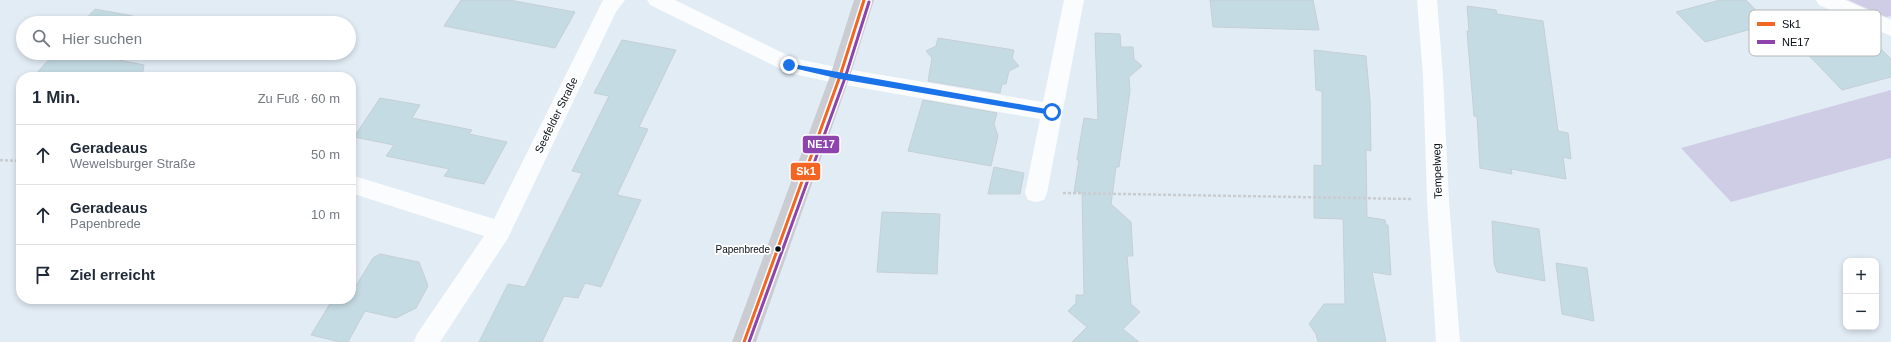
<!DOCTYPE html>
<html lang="de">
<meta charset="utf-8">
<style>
:root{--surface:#fff;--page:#f2f2f3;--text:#1f2937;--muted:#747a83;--line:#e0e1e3}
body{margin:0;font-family:Arial,sans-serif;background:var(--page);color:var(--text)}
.controls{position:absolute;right:12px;bottom:12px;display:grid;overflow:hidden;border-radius:8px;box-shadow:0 2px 6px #0003}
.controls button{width:36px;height:36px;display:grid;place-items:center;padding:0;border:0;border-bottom:1px solid var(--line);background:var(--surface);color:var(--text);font:20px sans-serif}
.stop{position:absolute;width:12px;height:12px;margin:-9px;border:3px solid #1a73e8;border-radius:50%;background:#fff}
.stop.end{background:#1a73e8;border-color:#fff;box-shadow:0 1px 4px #0008}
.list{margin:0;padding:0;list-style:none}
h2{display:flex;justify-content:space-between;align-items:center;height:52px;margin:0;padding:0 16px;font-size:17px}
h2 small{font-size:13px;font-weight:400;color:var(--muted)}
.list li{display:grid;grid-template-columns:26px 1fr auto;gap:12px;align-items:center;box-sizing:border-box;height:60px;padding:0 16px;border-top:1px solid var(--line)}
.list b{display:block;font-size:15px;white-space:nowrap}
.list p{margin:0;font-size:13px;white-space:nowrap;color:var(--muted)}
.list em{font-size:13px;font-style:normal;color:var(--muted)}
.icon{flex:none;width:22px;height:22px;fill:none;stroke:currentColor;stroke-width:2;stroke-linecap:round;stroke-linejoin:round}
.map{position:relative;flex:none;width:1891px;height:342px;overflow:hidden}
.search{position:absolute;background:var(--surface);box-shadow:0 2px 6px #0003;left:16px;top:16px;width:340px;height:44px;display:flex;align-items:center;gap:10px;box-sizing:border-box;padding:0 14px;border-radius:22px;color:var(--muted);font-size:15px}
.panel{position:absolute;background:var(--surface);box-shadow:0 2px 6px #0003;left:16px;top:72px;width:340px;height:232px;border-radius:16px}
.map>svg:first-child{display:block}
.green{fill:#cfcce5}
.building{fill:#c5dbe3;stroke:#c5d0d5}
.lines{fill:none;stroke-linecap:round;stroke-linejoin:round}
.path{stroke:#cacdd0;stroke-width:2.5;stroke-dasharray:3 2;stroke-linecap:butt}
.minor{fill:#fbfcfe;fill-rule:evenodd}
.major{fill:#caccd1;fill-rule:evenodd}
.bus-1-casing{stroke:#fff;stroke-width:6}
.bus-2-casing{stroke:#fff;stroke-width:6}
.bus-1{stroke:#f26522;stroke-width:3}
.bus-2{stroke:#8e44ad;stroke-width:3}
.route{fill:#1a73e8}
.bus-dot{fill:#060e14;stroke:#fff;stroke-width:1.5}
.labels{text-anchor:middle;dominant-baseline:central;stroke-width:3.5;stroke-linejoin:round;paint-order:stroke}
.bus-label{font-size:10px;fill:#060e14;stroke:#fff;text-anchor:end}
.street-label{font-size:11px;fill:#060e14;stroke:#fff}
.key{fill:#fff;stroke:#b4b7b8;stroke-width:1}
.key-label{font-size:11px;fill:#060e14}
.line-badge{stroke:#fff;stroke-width:1.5}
.badge-label{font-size:11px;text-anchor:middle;font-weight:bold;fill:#fff}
</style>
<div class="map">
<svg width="1891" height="342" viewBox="0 0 1891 342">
<rect width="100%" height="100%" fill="#e2ecf5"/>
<!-- green -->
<path class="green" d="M 1848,0 L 1891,0 L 1891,16 L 1886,17 Z
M 1891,90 L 1891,158 L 1731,202 L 1681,148 Z"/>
<!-- building -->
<path class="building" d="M 461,0 L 509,0 L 575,12 L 555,48 L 444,26 Z
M 1210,0 L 1313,0 L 1319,30 L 1213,27 Z
M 1720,0 L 1746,0 L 1769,24 L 1705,42 L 1676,12 Z
M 1467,6 L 1496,10 L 1497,14 L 1543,21 L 1558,131 L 1568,133 L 1571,159 L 1563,157 L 1566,179 L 1511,169 L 1512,174 L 1480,168 L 1477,117 L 1474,116 L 1467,31 L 1469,31 Z
M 95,9 L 133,16 L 128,23 L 82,23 Z
M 1095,33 L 1120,34 L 1121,47 L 1133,47 L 1134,59 L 1142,66 L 1129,77 L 1130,91 L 1119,167 L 1116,167 L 1111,204 L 1131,222 L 1133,256 L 1127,256 L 1131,304 L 1140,312 L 1123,329 L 1139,342 L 1072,342 L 1087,327 L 1068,311 L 1076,303 L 1076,295 L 1084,295 L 1082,192 L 1074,192 L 1079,160 L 1077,160 L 1084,118 L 1098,120 Z
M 1825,33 L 1841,50 L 1874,42 L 1891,59 L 1891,77 L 1842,90 L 1795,41 Z
M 938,38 L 1014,50 L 1012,58 L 1019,66 L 1009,71 L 1006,84 L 1002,84 L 1000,93 L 928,81 L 932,58 L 926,51 L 936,46 Z
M 622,40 L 676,50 L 639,127 L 648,129 L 617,195 L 641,200 L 601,287 L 585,283 L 578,298 L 564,296 L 542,342 L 479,342 L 508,284 L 525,287 L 582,173 L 572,171 L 609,96 L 594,93 Z
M 1314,50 L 1366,56 L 1370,101 L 1371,151 L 1366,150 L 1367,217 L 1385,220 L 1386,225 L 1388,225 L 1391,275 L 1372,272 L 1386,342 L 1318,342 L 1316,334 L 1309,324 L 1324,304 L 1345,304 L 1343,219 L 1314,218 L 1314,165 L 1322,166 L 1322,91 L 1316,90 Z
M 55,53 L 102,53 L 99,56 L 144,65 L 142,77 L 33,77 Z
M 380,98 L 420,105 L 412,118 L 472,130 L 469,134 L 507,142 L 484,184 L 444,176 L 449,169 L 386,156 L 394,145 L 354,137 Z
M 923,100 L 997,113 L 994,124 L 998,136 L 991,166 L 908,151 Z
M 994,167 L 1024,173 L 1020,194 L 988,194 Z
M 882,212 L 940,214 L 937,274 L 877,272 Z
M 1492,221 L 1539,229 L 1545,281 L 1497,272 L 1494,263 Z
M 380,254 L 419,262 L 428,286 L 416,308 L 396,318 L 365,311 L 348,342 L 340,342 L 311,335 L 331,302 L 345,305 L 348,299 L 351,299 L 351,294 L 373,258 Z
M 1556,263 L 1587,268 L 1594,321 L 1562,314 Z"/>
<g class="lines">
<!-- path -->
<path class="path" d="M 0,160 L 21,161
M 1063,193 L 1412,199"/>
<!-- minor -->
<path class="minor" d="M 603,0 L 625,0 L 616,12 L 508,238 L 440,342 L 414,342 L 417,334 L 484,236 L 351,193 L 351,175 L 494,219 Z
M 647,0 L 675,0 L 793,58 L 840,68 L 1043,102 L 1064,0 L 1084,0 L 1047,193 L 1044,200 L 1036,202 L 1028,200 L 1025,193 L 1040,119 L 840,84 L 789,73 L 650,5 Z
M 1417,0 L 1437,0 L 1443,76 L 1449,201 L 1460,342 L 1436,342 L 1427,201 L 1423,76 Z
M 1816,0 L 1845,0 L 1891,20 L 1891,36 L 1819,5 Z"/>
<!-- major -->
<path class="major" d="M 854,0 L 874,0 L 850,76 L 756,342 L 732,342 L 830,76 Z"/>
<defs>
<path id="bus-1" d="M 744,342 L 840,76 L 864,0"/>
<path id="bus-2" d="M 749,342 L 845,78 L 869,2"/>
</defs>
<!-- bus-1 casing -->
<use href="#bus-1" class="bus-1-casing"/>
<!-- bus-2 casing -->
<use href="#bus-2" class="bus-2-casing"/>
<!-- bus-1 -->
<use href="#bus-1" class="bus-1"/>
<!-- bus-2 -->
<use href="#bus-2" class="bus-2"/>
</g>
<!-- route -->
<path class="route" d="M 787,63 L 1052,110 L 1055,112 L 1052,115 L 840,79 L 789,67 L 787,67 Z"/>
<!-- markers -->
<circle class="bus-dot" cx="778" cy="249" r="3.5"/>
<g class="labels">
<!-- bus labels -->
<g class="bus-label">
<text x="770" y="249">Papenbrede</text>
</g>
<!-- street labels -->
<g class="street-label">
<text transform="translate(556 115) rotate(-64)">Seefelder Straße</text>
<text transform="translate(1437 171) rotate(-92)">Tempelweg</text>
</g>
</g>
<!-- legend -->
<rect x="1749" y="10" width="132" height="46" rx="6" class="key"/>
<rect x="1757" y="22" width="18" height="4" fill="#f26522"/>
<rect x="1757" y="40" width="18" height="4" fill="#8e44ad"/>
<g class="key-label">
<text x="1782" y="28">Sk1</text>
<text x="1782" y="46">NE17</text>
</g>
<g class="line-badge">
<rect x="802" y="135" width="38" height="19" rx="4" fill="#8e44ad"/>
<rect x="790" y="162" width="31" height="19" rx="4" fill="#f26522"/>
</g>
<g class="badge-label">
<text x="821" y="148">NE17</text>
<text x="806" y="175">Sk1</text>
</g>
</svg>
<div class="controls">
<button>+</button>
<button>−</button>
</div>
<div class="stop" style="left:1052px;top:112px"></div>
<div class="stop end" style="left:789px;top:65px"></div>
<div class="search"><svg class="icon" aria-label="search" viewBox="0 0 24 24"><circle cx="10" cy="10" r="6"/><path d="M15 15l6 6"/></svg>Hier suchen</div>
<section class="panel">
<h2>1 Min.<small>Zu Fuß · 60 m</small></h2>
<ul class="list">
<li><svg class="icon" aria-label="ahead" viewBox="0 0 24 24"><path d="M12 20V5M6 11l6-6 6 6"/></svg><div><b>Geradeaus</b><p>Wewelsburger Straße</p></div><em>50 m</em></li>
<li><svg class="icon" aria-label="ahead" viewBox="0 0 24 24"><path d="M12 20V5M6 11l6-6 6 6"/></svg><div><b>Geradeaus</b><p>Papenbrede</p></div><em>10 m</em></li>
<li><svg class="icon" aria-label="arrive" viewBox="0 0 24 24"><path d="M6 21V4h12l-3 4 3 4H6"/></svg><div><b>Ziel erreicht</b></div></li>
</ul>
</section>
</div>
